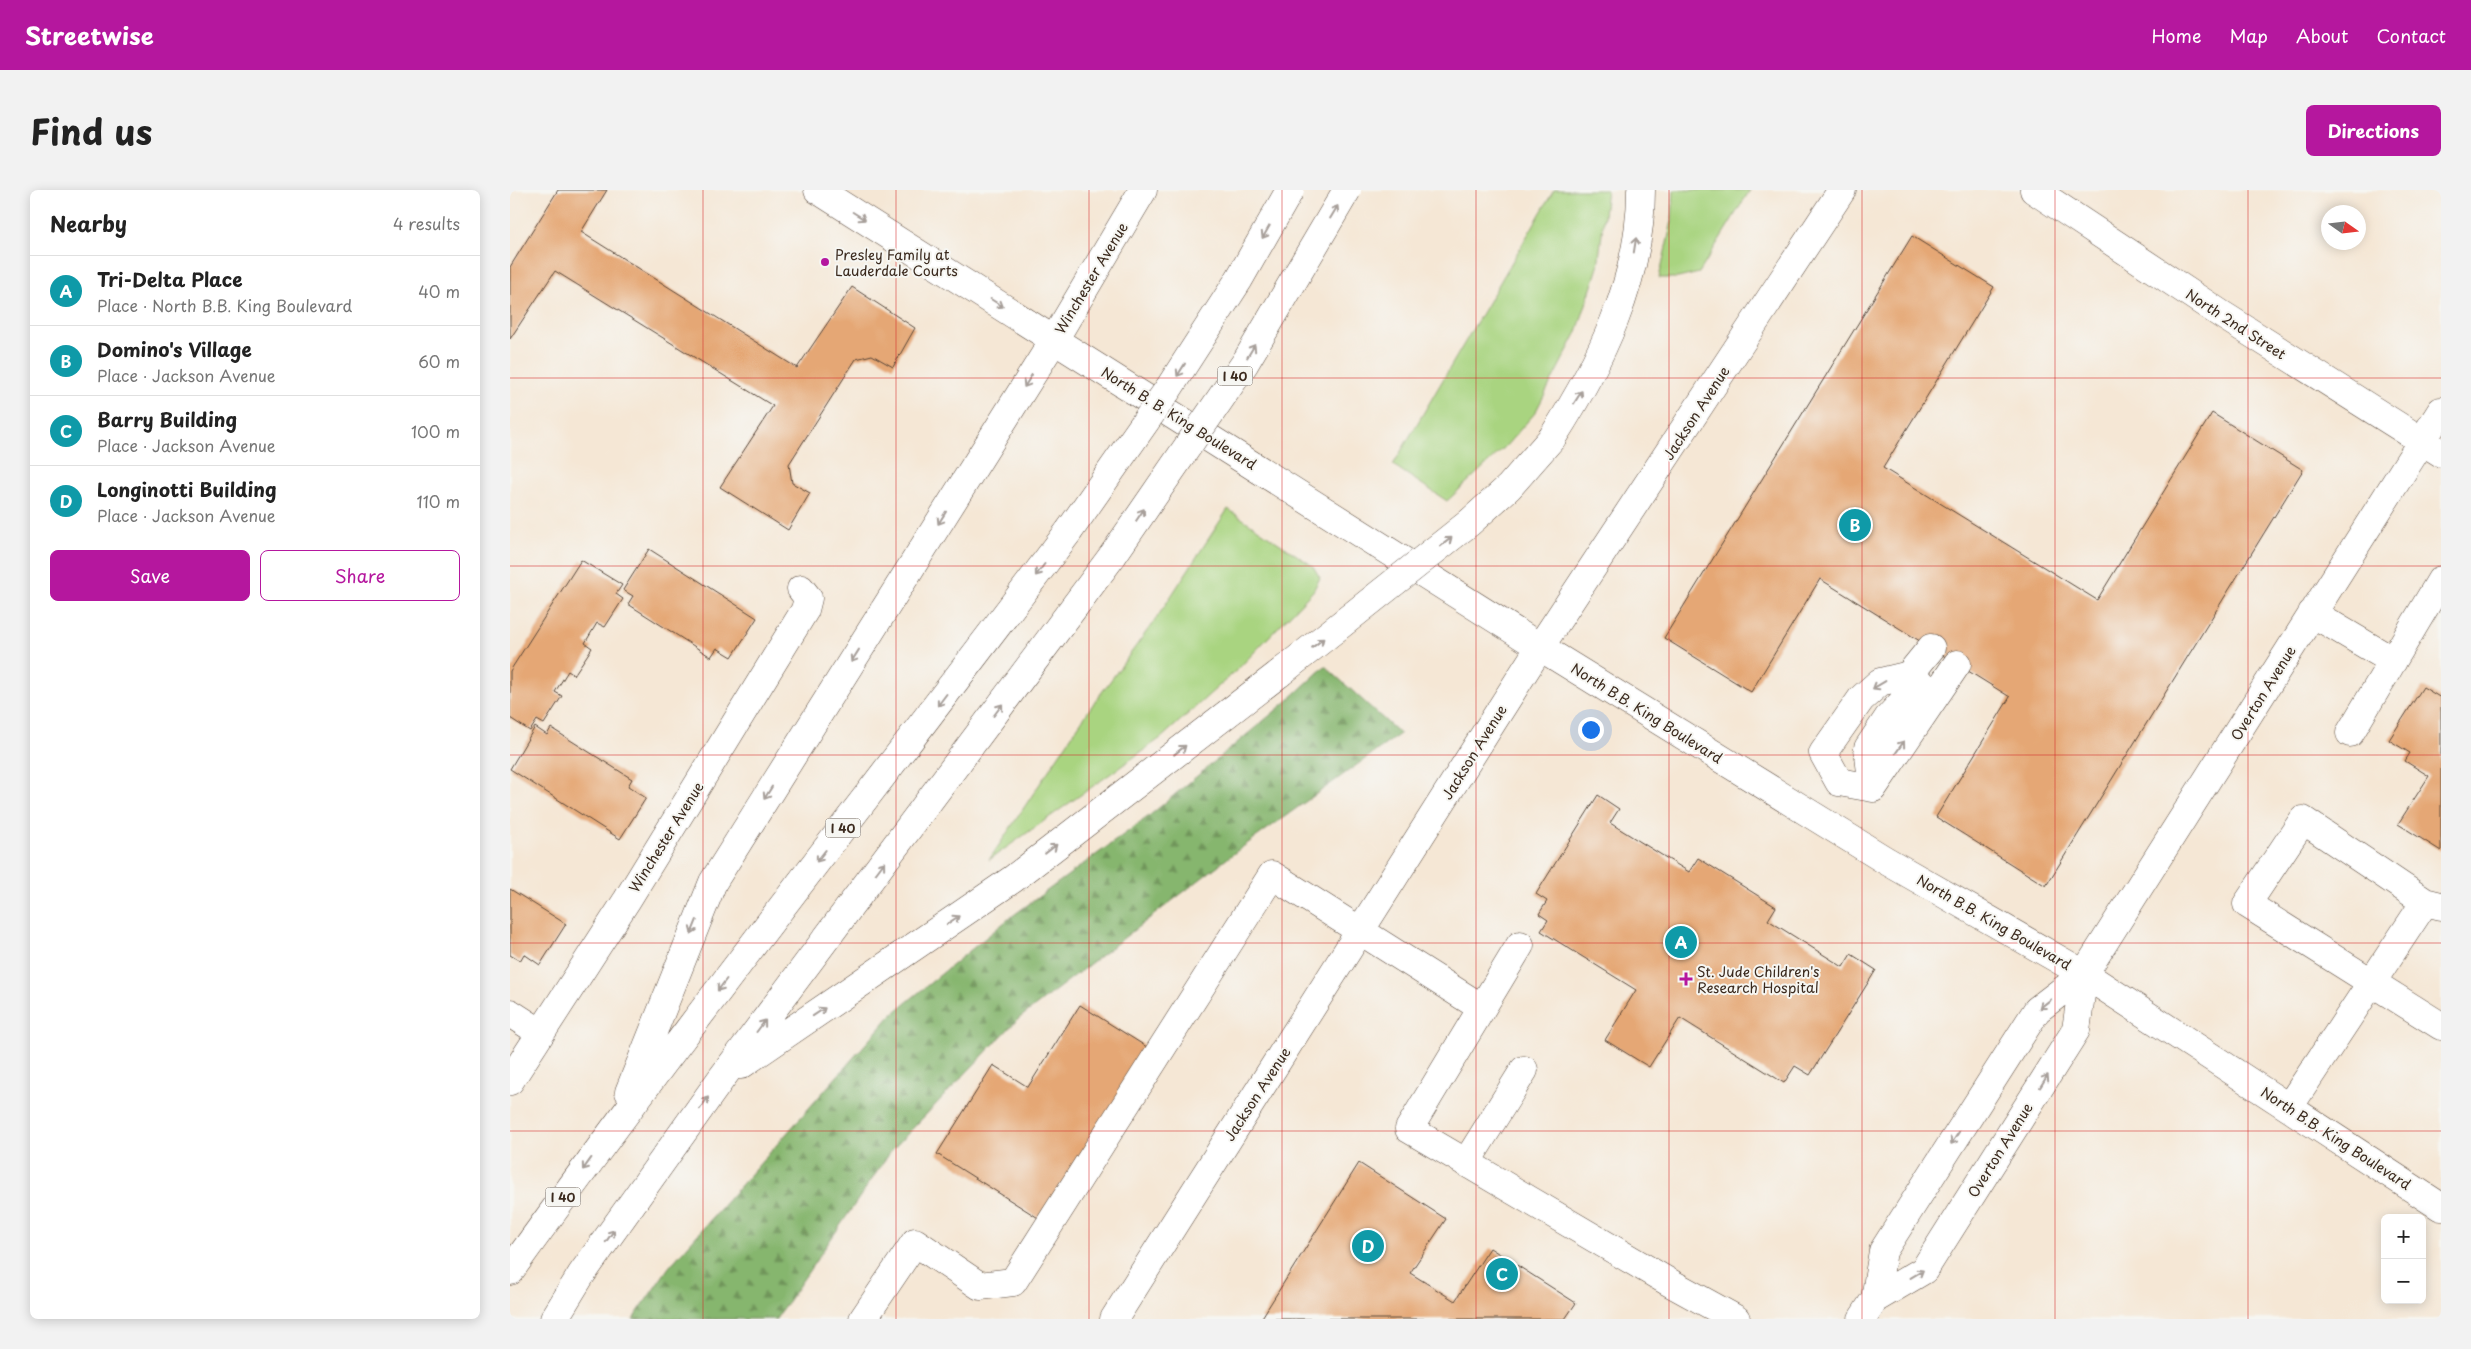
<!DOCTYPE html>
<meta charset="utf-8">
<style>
:root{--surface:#fff;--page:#f2f2f2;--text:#222;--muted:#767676;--line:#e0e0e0;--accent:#b5179e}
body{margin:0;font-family:"Playpen Sans",sans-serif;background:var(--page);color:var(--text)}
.controls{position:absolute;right:15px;bottom:15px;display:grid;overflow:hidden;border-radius:8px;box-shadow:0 2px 12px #0003}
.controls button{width:45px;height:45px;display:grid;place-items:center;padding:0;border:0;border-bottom:1px solid var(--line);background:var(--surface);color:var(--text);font:25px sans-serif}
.compass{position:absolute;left:1811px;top:15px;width:45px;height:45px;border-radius:50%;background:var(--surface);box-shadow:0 2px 12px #0003;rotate:104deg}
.you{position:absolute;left:1080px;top:539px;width:18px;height:18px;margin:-12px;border:4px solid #fff;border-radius:50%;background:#1a73e8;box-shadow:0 0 0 8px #1a73e833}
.badge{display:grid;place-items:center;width:32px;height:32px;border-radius:50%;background:var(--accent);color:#fff;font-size:16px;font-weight:700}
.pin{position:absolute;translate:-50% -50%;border:2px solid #fff;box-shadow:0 1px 5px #0006}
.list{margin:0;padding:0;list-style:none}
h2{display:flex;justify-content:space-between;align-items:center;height:65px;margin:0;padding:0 20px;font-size:21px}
h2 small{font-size:16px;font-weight:400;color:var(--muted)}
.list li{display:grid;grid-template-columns:32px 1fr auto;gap:15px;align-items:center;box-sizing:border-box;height:70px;padding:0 20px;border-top:1px solid var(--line)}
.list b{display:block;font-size:19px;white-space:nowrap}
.list p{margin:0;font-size:16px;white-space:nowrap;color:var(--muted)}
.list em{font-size:16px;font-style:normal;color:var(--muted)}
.actions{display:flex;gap:10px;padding:15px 20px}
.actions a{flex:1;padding:11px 0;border:1px solid var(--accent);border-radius:8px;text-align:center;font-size:18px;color:var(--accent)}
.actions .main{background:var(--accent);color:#fff}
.map{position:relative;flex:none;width:1931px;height:1129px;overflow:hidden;border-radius:8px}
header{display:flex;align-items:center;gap:30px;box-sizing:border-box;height:70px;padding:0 25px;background:var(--accent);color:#fff}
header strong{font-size:24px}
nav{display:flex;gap:28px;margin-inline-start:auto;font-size:18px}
.intro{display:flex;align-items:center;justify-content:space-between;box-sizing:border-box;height:120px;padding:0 30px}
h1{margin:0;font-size:35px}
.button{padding:12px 22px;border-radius:8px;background:var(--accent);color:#fff;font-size:18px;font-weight:700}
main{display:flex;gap:30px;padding:0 30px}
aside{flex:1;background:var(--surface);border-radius:8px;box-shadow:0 2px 12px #0003}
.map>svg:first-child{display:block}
.grass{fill:#a9d480;stroke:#727f4f}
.forest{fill:url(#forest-firs);stroke:#607046}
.building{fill:#e5a774}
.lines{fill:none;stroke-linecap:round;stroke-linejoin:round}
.minor-casing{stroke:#574639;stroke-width:29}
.major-casing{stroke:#574639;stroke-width:29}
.highway-casing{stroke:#574639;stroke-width:29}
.minor{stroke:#fff;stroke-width:28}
.major{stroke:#fff;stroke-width:28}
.highway{stroke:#fff;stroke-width:28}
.highway-bridge-casing{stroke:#574639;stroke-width:29;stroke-linecap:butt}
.highway-bridge{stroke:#fff;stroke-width:28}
.oneway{stroke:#a79f9a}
.grid{fill:none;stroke:#d62828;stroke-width:1;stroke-opacity:0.55}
.poi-dot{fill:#b5179e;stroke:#f6f6f2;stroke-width:2}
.labels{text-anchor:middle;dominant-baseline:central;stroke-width:4;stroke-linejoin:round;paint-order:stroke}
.shield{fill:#f6f6f2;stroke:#73675e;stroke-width:1}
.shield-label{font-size:12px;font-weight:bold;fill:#3b2a1e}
.poi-label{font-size:14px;fill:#3b2a1e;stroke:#f6f6f2;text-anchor:start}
.street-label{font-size:14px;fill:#3b2a1e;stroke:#f6f6f2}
</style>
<header>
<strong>Streetwise</strong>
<nav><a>Home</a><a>Map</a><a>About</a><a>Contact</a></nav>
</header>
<div class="intro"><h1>Find us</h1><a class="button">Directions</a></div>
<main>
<aside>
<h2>Nearby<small>4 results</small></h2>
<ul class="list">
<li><span class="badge" style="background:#0f9aa8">A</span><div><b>Tri-Delta Place</b><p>Place · North B.B. King Boulevard</p></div><em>40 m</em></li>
<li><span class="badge" style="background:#0f9aa8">B</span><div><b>Domino's Village</b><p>Place · Jackson Avenue</p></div><em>60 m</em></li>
<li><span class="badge" style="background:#0f9aa8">C</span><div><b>Barry Building</b><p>Place · Jackson Avenue</p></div><em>100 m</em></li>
<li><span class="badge" style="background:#0f9aa8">D</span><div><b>Longinotti Building</b><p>Place · Jackson Avenue</p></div><em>110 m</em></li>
</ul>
<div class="actions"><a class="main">Save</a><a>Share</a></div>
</aside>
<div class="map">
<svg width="1931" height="1129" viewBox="0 0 1931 1129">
<defs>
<pattern id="forest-firs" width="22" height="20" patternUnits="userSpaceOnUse" patternTransform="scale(1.25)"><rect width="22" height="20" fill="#86b66e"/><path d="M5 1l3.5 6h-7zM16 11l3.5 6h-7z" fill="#6f945a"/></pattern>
</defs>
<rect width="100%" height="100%" fill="#f6f6f2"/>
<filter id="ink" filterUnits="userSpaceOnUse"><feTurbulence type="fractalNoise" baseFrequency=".02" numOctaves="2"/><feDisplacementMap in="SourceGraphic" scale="10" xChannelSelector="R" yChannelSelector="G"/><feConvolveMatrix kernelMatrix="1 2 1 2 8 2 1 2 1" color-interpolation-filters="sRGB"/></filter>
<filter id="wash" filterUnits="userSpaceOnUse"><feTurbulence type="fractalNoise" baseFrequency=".0096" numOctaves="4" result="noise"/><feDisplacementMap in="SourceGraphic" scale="20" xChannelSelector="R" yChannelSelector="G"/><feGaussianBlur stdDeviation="1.12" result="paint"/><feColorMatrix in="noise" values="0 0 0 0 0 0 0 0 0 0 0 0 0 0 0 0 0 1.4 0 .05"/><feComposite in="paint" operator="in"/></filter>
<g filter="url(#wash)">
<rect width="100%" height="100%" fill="#f5e7d5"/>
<!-- grass -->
<path class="grass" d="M 1044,0 L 1097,0 L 1088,77 L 1067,142 L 1025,223 L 994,258 L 937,311 L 883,275 Z
M 1164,0 L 1240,0 L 1189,83 L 1168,88 L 1149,88 L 1162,31 Z
M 718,319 L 803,376 L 810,388 L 803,401 L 729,478 L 651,548 L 479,670 L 581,517 L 648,426 Z"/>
<!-- forest -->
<path class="forest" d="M 815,476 L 890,544 L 727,661 L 507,830 L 382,960 L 266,1129 L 123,1129 L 159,1077 L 381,825 L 501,727 L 639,626 L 776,512 Z"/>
<g id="blocks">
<!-- building -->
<path class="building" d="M 48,0 L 97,0 L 71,42 L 287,178 L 342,97 L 405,138 L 383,177 L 362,165 L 346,169 L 279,274 L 282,293 L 300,303 L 278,340 L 210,297 L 263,216 L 45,81 L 0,149 L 0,77 Z
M 1402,46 L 1484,97 L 1373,278 L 1587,410 L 1702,223 L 1793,280 L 1536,696 L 1426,627 L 1500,507 L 1310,389 L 1241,502 L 1154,448 Z
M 139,359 L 247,428 L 222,467 L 207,458 L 201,467 L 118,414 L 123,406 L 113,400 Z
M 71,370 L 112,395 L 106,404 L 113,409 L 95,437 L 87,433 L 75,453 L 82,458 L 64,485 L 58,481 L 45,502 L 52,506 L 34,534 L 27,530 L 20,541 L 0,528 L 0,481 Z
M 1913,497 L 1931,508 L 1931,661 L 1888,634 L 1919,586 L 1895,571 L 1900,563 L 1879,550 Z
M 25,537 L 37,545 L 41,538 L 122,589 L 118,596 L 136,608 L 110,649 L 0,579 Z
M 1088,605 L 1109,619 L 1100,633 L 1179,682 L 1188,668 L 1266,717 L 1258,730 L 1333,777 L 1341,764 L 1366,780 L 1300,885 L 1285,876 L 1274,893 L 1170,828 L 1139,877 L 1095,850 L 1126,800 L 1031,741 L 1038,730 L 1029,724 L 1037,711 L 1026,704 Z
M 0,699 L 56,734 L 30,775 L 14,764 L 10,771 L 0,765 Z
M 570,815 L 640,859 L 533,1031 L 427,964 L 483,875 L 518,897 Z
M 849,973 L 936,1029 L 900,1083 L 945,1111 L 980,1058 L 1066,1113 L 1055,1129 L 751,1129 Z"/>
</g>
</g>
<g filter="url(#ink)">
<use href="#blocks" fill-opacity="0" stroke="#574639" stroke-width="1"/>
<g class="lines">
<defs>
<path id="minor" d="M 633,0 L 544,150 L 1030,457 L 1375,670 L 1574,784 L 1931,1017
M 1524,0 L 1711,124 L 1931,263
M 1802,423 L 1883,471
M 1840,543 L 1931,390
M 1329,592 L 1313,563 L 1351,509 L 1370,492 L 1399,485 L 1421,458
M 1329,592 L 1363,598 L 1447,474
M 1363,598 L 1358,558 L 1378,528 L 1410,493 L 1426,504
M 1931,716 L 1915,712 L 1793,630 L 1737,714 L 1931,836
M 1010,755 L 899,939 L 1157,1091 L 1226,1129
M 0,823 L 31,843
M 0,891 L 117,710 L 295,420 L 298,408 L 291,399
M 1779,917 L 1915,712
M 956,973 L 1014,880
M 1365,1109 L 1414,1080 L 1566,840 L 1574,784
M 353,1129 L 405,1052 L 470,1096 L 503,1092 L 762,685 L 972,818
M 604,1129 L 1030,457 L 1332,0
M 1352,1129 L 1365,1109 L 1373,1061 L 1527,820 L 1574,784 L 1931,221"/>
<path id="major" d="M 308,0 L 544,150"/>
<path id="highway" d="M 1042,248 C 1090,173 1131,91 1131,0
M 231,875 L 503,689 L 770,483
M 119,902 L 203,692 L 544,150
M 0,1081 C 181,830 373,588 559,341
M 44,1129 L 71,1085 L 211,889 L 603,365"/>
</defs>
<!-- minor casing -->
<use href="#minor" class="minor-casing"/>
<!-- major casing -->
<use href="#major" class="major-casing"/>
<!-- highway casing -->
<use href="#highway" class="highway-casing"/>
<!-- minor -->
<use href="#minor" class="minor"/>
<!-- major -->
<use href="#major" class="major"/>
<!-- highway -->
<use href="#highway" class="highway"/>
<defs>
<path id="highway-bridge" d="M 559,341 L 659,198 L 728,91 L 780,0
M 603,365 L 735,173 L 837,0
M 770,483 L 959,333 L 999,297 L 1042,248"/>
</defs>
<!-- highway-bridge casing -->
<use href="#highway-bridge" class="highway-bridge-casing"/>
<!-- highway-bridge -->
<use href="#highway-bridge" class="highway-bridge"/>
</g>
<!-- one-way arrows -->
<defs><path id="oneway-shaft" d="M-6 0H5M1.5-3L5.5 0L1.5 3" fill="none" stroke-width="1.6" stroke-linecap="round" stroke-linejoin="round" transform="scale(1.25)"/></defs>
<g class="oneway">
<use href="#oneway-shaft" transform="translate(824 22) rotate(-59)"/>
<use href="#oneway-shaft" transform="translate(349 26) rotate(32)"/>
<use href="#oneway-shaft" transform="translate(756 42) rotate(120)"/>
<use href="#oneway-shaft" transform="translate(1125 55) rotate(-81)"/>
<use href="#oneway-shaft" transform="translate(487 113) rotate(32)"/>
<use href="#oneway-shaft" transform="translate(741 161) rotate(-59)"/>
<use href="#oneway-shaft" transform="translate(671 180) rotate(122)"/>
<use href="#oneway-shaft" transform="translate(518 191) rotate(122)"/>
<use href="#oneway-shaft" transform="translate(1068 207) rotate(-58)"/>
<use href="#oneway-shaft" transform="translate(630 325) rotate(-56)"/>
<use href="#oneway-shaft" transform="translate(432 328) rotate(122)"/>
<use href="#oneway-shaft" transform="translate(936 352) rotate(-38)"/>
<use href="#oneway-shaft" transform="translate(530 380) rotate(127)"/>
<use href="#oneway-shaft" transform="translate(808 453) rotate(-38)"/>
<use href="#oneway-shaft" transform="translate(345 466) rotate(122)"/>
<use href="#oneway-shaft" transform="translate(1369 495) rotate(149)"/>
<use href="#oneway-shaft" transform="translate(432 510) rotate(127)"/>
<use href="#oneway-shaft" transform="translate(488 520) rotate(-53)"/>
<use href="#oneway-shaft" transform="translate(1390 557) rotate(-55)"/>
<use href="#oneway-shaft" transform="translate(670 560) rotate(-38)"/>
<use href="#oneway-shaft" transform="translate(258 603) rotate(122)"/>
<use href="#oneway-shaft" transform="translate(541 659) rotate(-38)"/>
<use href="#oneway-shaft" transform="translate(311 666) rotate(128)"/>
<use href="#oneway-shaft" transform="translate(370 678) rotate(-53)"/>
<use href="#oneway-shaft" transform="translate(443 730) rotate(-34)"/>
<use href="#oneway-shaft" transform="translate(184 737) rotate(112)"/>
<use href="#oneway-shaft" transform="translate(212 795) rotate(127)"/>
<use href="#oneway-shaft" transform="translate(1535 814) rotate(142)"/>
<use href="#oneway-shaft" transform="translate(309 822) rotate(-34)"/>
<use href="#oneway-shaft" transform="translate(251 836) rotate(-53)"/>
<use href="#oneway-shaft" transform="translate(1534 891) rotate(-58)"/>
<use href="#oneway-shaft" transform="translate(194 913) rotate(-55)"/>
<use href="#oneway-shaft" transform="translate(1445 948) rotate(123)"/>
<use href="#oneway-shaft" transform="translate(77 974) rotate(126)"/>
<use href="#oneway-shaft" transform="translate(100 1046) rotate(-55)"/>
<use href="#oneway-shaft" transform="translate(1407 1084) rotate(-31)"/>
</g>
</g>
<!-- grid -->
<path class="grid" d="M 193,0 L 193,1129M 386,0 L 386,1129M 579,0 L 579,1129M 772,0 L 772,1129M 966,0 L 966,1129M 1159,0 L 1159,1129M 1352,0 L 1352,1129M 1545,0 L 1545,1129M 1738,0 L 1738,1129M 0,188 L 1931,188M 0,376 L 1931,376M 0,565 L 1931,565M 0,753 L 1931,753M 0,941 L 1931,941"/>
<!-- markers -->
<g class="poi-dot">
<circle cx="315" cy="72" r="5"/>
<path d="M1173.5 781.5h5v5h5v5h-5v5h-5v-5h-5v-5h5z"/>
</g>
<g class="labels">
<!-- shield labels -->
<g class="shield">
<rect x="707.5" y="176.5" width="35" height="19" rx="4"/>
<rect x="315.5" y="628.5" width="35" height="19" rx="4"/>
<rect x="35.5" y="997.5" width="35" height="19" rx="4"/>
</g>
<g class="shield-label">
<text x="725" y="186">I 40</text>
<text x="333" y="638">I 40</text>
<text x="53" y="1007">I 40</text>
</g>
<!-- poi labels -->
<g class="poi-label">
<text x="325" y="64">Presley Family at<tspan x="325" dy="16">Lauderdale Courts</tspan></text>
<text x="1187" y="781">St. Jude Children's<tspan x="1187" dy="16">Research Hospital</tspan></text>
</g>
<!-- street labels -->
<g class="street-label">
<text transform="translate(581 88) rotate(-59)">Winchester Avenue</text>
<text transform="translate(1726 134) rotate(33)">North 2nd Street</text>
<text transform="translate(1186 223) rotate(-57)">Jackson Avenue</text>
<text transform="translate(669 228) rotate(32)">North B. B. King Boulevard</text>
<text transform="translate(1753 503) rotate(-58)">Overton Avenue</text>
<text transform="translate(1137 523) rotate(32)">North B.B. King Boulevard</text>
<text transform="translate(964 562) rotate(-58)">Jackson Avenue</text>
<text transform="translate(156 647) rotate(-58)">Winchester Avenue</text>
<text transform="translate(1484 732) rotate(30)">North B.B. King Boulevard</text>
<text transform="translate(747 904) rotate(-57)">Jackson Avenue</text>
<text transform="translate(1826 948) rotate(33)">North B.B. King Boulevard</text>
<text transform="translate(1490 960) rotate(-58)">Overton Avenue</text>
</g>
</g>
</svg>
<div class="controls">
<button>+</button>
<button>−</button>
</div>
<svg class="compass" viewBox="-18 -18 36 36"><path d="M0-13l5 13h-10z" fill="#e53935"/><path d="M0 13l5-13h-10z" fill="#767676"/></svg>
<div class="you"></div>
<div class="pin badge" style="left:1171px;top:752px;background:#0f9aa8">A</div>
<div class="pin badge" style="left:1345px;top:335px;background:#0f9aa8">B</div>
<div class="pin badge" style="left:992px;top:1084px;background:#0f9aa8">C</div>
<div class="pin badge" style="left:858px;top:1056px;background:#0f9aa8">D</div>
</div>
</main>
